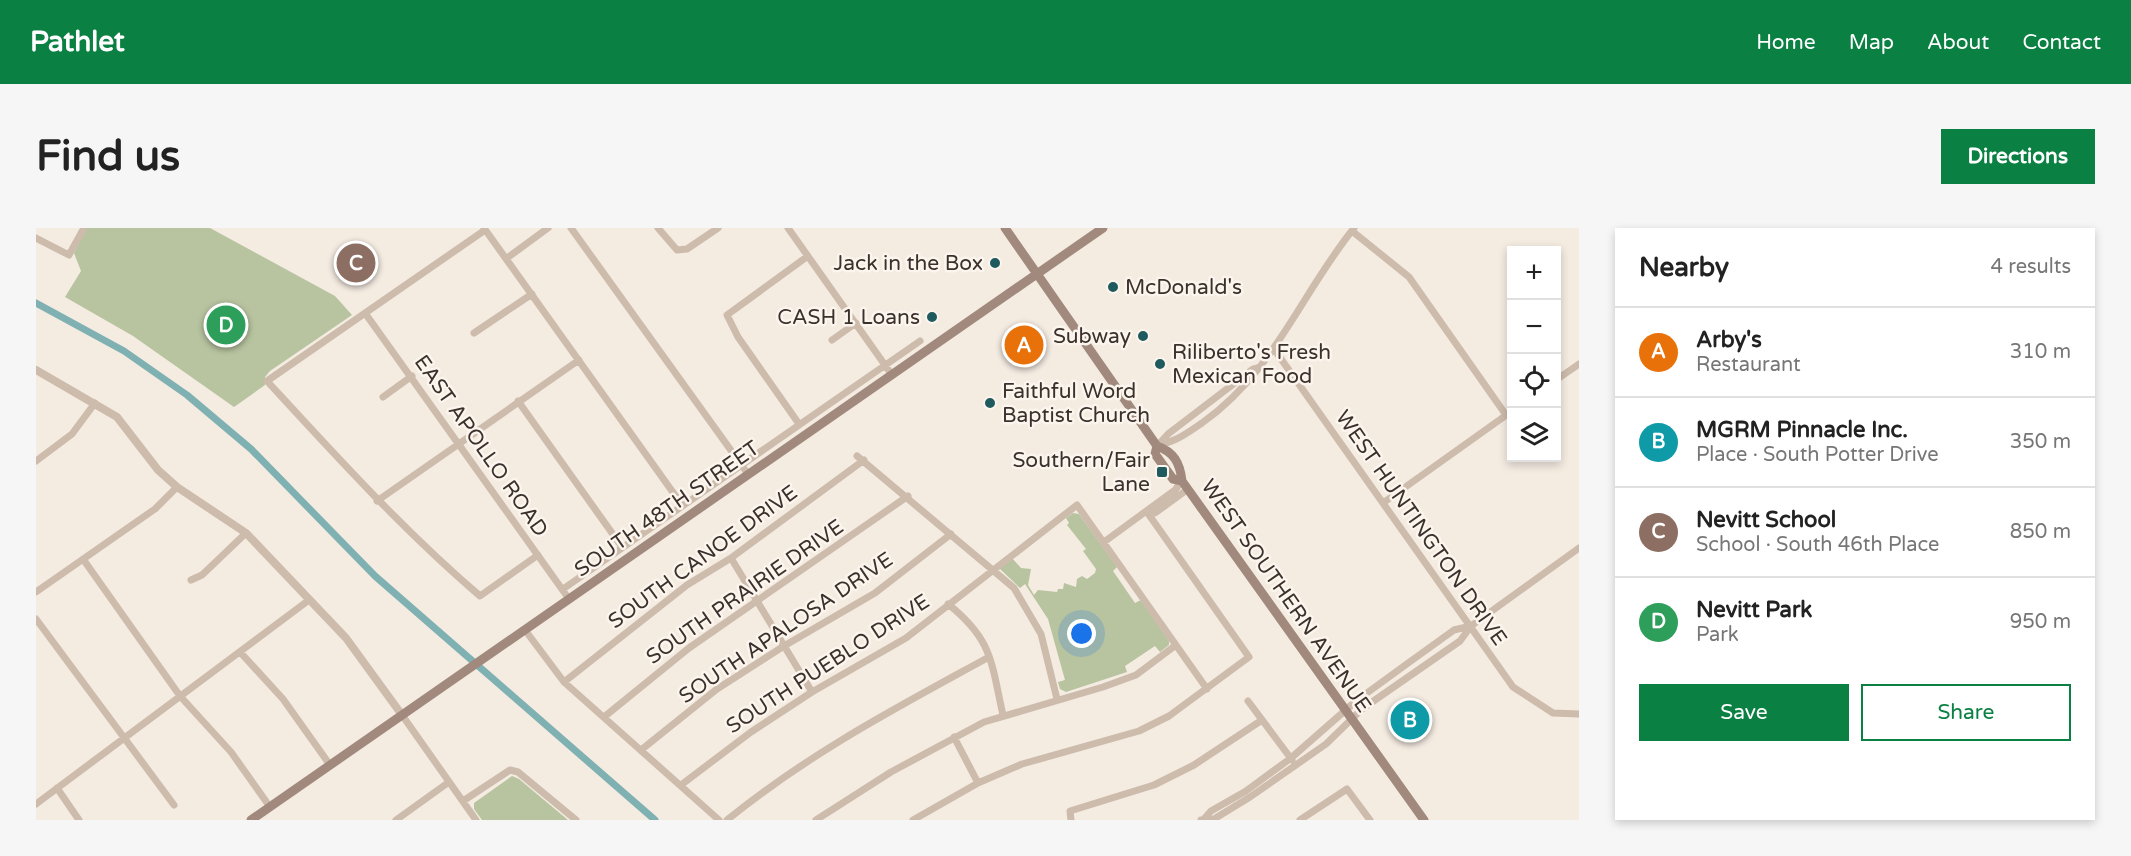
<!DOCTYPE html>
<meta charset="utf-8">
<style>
:root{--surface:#fff;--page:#f6f6f6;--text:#222;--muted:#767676;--line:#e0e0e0;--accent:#0b8043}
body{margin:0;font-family:"Varela Round",sans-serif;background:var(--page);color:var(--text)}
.controls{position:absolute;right:18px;top:18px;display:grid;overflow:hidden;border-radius:0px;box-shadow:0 3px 9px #0003}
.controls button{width:54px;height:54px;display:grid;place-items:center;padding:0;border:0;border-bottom:2px solid var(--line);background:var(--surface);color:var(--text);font:30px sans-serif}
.you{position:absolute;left:1046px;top:406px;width:21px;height:21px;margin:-15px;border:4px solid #fff;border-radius:50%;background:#1a73e8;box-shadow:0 0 0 9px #1a73e833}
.badge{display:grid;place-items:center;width:39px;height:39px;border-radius:50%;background:var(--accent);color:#fff;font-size:20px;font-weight:700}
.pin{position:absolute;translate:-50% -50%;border:3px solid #fff;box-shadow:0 2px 6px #0006}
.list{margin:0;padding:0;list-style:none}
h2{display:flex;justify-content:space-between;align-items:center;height:78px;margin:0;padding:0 24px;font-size:26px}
h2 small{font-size:20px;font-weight:400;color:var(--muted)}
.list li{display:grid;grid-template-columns:39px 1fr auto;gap:18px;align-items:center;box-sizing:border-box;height:90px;padding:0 24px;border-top:2px solid var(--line)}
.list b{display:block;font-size:22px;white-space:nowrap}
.list p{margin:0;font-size:20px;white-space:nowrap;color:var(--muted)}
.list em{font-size:20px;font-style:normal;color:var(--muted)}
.actions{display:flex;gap:12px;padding:18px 24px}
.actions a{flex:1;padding:14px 0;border:2px solid var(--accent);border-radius:0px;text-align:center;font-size:21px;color:var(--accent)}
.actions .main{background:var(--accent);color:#fff}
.icon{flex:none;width:33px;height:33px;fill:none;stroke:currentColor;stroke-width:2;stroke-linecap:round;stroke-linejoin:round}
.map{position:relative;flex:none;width:1543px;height:592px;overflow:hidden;border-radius:0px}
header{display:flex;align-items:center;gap:36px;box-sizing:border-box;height:84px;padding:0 30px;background:var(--accent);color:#fff}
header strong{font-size:28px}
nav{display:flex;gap:33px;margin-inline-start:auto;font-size:21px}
.intro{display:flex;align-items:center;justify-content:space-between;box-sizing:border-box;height:144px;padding:0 36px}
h1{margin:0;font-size:42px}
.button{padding:15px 27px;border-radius:0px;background:var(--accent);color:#fff;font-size:21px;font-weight:700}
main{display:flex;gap:36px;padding:0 36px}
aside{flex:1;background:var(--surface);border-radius:0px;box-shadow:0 3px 9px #0003}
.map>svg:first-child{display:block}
.green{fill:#b8c4a0}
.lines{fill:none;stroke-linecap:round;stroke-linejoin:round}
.canal{stroke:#7fb0b2;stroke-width:7}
.minor{stroke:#cdbbac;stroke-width:7}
.tertiary{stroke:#cdbbac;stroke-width:8}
.secondary{stroke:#a18a7d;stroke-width:9}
.poi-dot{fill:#1f5a5e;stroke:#fbf5ee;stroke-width:2}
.labels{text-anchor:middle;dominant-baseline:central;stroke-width:5;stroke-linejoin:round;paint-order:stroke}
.poi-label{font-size:21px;fill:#3b302b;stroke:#fbf5ee;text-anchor:end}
.street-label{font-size:21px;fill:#3b302b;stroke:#fbf5ee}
</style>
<header>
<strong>Pathlet</strong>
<nav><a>Home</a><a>Map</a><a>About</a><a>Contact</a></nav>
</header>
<div class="intro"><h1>Find us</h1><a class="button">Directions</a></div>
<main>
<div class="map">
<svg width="1543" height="592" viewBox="0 0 1543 592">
<rect width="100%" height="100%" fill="#f4ebe1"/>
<!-- green -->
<path class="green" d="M 51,0 L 174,0 L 299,68 L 316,87 L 234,143 L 229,149 L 229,157 L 198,179 L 97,108 L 29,69 L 45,43 L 38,25 Z
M 1037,285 L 1043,286 L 1081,339 L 1077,343 L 1099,375 L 1105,372 L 1133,413 L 1133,417 L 1124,424 L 1119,418 L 1089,438 L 1091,444 L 1030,464 L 1024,461 L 1022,454 L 1029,452 L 1012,391 L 989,356 L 984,360 L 963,340 L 976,330 L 985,340 L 995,341 L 992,357 L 998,367 L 1002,362 L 1021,364 L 1022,361 L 1027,361 L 1028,355 L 1040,359 L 1041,351 L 1046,348 L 1051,351 L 1059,345 L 1060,341 L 1047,323 L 1050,321 L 1031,297 L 1033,295 L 1030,290 Z
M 476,548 L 483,551 L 532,592 L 446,592 L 438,581 L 438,575 Z"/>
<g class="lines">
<!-- canal -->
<path class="canal" d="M 0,75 L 88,123 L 151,167 L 215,221 L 339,348 L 619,592"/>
<!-- minor -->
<path class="minor" d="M 448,0 L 646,277
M 535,0 L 712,246
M 622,0 L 641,22 L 651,21 L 682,0
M 752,0 L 856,147
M 449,2 L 231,153 C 300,228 367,302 444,368 L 502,327
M 1316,3 L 1373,49 L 1470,187
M 0,10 L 33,27 L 48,0
M 471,30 L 512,0
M 329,85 L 533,371
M 438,105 L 496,66
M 796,112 L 820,95
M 1238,121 L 1477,459 L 1517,485 L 1543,486
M 1520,152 L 1543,136
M 347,169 L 376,148
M 482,173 L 586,319
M 763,196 L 702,109 L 691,87 L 772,28
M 1121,217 C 1140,214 1151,205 1166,195 C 1239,143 1264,67 1318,0
M 1121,218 L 1132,206 L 1217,141 L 1224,139
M 821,228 L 978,360 L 1005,406 L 1021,471
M 0,233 L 36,206 L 59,175
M 341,273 L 543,132
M 1347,275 L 1476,183
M 1111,284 L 1119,285 L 1152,261
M 1068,314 L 1139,262 L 1146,253
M 695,330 L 776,464
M 47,331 L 144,468 L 195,524 L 234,579
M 155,352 L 166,347 L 210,305
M 527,361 L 884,113
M 0,364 L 119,281 L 141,259
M 912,376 C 957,412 955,434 967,487
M 0,391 L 138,577
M 489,402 L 528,454 L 683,592
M 204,424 L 247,471 L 294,537
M 528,454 L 651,357 L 695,330 L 828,232
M 1212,473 L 1256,532
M 366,487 L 440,592
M 568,489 L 653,420 L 872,268
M 918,509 L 942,555
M 605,522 L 681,461 L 748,418 L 839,365 L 915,306
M 645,557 L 715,504 L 776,464 L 870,410 L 1041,277 L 1171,461
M 21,560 L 43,592
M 427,573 L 474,542 L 482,544 L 540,592
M 0,576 L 273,372
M 1168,591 L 1175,583 L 1210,563 L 1255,530 L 1320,473 L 1368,438 L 1418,402 L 1435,398
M 360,592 L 413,554
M 691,592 C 775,524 860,480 953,429
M 780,592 L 855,544 L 948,494 L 1067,459 L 1100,447 L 1140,417
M 877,592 L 942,555 L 986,536 L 1103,503 L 1133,488 L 1213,429 L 1111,284
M 1035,592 L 1034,583 L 1118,557 L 1158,537 L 1226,492
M 1165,592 L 1178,591 L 1214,569 L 1290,516 L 1326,481 L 1424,413 L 1435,398 L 1543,320
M 1264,592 L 1311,561 L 1334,592"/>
<!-- tertiary -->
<path class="tertiary" d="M 0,142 L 81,189 L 122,242 L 141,259 L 210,305 L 310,410 L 366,487"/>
<!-- secondary -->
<path class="secondary" d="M 969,0 L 1121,218 C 1138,224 1144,235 1146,253 L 1388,592
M 1121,218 L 1119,226 L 1137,251 L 1146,253
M 215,592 L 1067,0"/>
</g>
<!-- markers -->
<g class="poi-dot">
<circle cx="959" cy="35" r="6"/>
<circle cx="1077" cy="59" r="6"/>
<circle cx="896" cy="89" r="6"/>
<circle cx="1107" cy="108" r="6"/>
<circle cx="1124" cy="136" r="6"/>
<circle cx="954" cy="175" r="6"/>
<rect x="1120" y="238" width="12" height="12" rx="3"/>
</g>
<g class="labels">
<!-- poi labels -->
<g class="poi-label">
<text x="947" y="35">Jack in the Box</text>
<text x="1089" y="59" text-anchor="start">McDonald's</text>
<text x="884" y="89">CASH 1 Loans</text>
<text x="1095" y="108">Subway</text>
<text x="1136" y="124" text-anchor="start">Riliberto's Fresh<tspan x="1136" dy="24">Mexican Food</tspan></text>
<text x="966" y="163" text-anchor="start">Faithful Word<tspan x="966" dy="24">Baptist Church</tspan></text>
<text x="1114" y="232">Southern/Fair<tspan x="1114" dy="24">Lane</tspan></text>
</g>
<!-- street labels -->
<g class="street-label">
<text transform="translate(445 218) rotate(55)">EAST APOLLO ROAD</text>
<text transform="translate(631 281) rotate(-35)">SOUTH 48TH STREET</text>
<text transform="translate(1385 300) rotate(55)">WEST HUNTINGTON DRIVE</text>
<text transform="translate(667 329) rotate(-36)">SOUTH CANOE DRIVE</text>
<text transform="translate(709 364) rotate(-35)">SOUTH PRAIRIE DRIVE</text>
<text transform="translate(1250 368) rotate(55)">WEST SOUTHERN AVENUE</text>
<text transform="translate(750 400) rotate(-34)">SOUTH APALOSA DRIVE</text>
<text transform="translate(792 436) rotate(-33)">SOUTH PUEBLO DRIVE</text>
</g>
</g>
</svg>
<div class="controls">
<button>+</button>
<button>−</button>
<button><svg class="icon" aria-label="locate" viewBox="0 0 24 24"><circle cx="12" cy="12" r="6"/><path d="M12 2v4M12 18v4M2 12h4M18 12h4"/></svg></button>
<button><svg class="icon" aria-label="layers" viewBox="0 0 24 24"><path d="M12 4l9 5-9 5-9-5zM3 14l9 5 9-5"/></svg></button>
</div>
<div class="you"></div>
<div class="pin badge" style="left:988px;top:117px;background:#e8710a">A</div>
<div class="pin badge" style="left:1374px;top:492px;background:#0f9aa8">B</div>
<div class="pin badge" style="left:320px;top:35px;background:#8d6e63">C</div>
<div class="pin badge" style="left:190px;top:97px;background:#2e9e5b">D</div>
</div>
<aside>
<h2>Nearby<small>4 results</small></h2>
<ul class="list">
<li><span class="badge" style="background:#e8710a">A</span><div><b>Arby's</b><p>Restaurant</p></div><em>310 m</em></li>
<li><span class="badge" style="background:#0f9aa8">B</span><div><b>MGRM Pinnacle Inc.</b><p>Place · South Potter Drive</p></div><em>350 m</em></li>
<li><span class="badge" style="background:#8d6e63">C</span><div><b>Nevitt School</b><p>School · South 46th Place</p></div><em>850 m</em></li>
<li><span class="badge" style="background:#2e9e5b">D</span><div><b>Nevitt Park</b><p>Park</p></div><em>950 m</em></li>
</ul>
<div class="actions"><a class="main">Save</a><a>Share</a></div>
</aside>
</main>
